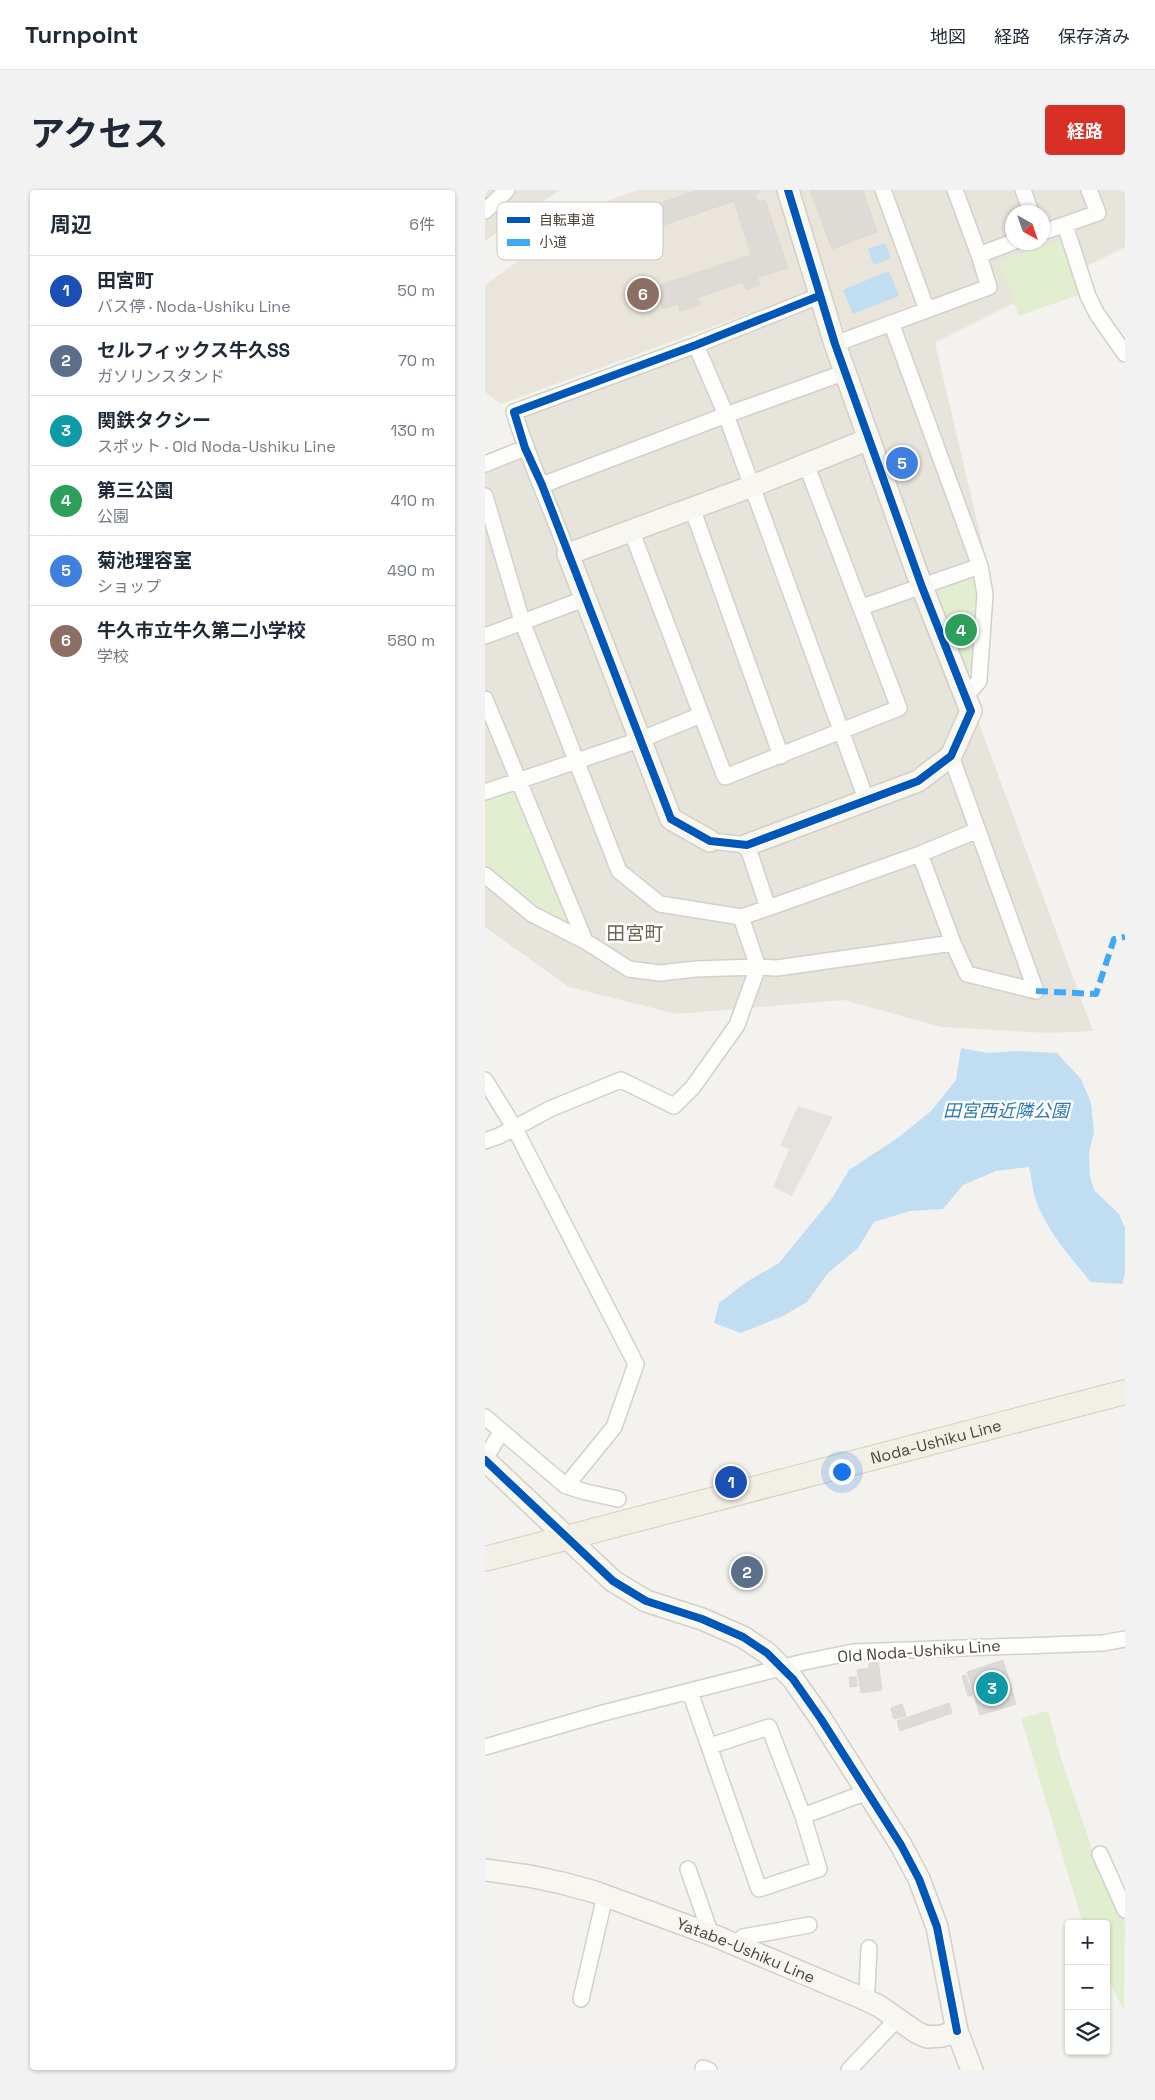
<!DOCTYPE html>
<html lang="ja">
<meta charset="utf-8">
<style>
:root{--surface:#fff;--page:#f2f2f3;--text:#1f2937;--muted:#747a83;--line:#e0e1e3;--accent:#d93025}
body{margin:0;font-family:"Space Grotesk","Noto Sans JP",sans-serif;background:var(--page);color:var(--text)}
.controls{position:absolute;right:15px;bottom:15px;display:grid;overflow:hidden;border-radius:5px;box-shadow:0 1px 4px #0004}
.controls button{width:45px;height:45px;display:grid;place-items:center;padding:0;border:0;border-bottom:1px solid var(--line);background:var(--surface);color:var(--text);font:25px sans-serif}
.compass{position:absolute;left:520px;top:15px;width:45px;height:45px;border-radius:50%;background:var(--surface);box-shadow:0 1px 4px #0004;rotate:140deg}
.you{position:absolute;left:356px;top:1281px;width:18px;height:18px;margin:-12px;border:4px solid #fff;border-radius:50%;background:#1a73e8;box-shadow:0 0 0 8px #1a73e833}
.badge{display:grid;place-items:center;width:32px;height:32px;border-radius:50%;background:var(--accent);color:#fff;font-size:16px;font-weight:700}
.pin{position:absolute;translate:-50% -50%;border:2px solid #fff;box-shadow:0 1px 5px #0006}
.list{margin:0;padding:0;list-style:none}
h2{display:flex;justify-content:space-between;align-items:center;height:65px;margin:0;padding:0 20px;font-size:21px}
h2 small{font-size:16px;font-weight:400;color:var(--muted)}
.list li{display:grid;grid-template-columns:32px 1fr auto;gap:15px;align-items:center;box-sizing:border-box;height:70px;padding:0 20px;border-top:1px solid var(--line)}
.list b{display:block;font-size:19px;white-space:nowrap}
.list p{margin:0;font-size:16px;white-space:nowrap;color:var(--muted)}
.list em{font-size:16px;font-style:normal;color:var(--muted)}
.icon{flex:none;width:28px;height:28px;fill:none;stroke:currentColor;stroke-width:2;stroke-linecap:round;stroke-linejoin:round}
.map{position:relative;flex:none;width:640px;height:1880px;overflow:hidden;border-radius:5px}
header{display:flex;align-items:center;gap:30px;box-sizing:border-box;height:70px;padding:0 25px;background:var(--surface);border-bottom:1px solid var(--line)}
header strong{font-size:24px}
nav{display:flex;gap:28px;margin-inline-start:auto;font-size:18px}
.intro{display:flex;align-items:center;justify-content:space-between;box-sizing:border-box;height:120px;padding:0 30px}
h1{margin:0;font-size:35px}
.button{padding:12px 22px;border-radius:5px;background:var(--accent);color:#fff;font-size:18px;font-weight:700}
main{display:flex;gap:30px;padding:0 30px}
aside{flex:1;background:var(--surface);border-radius:5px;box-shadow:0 1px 4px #0004}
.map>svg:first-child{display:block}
.residential{fill:#e7e4dc;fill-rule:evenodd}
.commercial{fill:#f3ebdf}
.education{fill:#eae5da}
.green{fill:#e1eecf}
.parking{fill:#e6e3df}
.water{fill:#c0ddf1}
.building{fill:#dedbd6;stroke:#dcd9d4}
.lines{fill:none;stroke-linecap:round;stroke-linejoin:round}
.street-casing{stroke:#d2d0cb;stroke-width:18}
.secondary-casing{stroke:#d3cfc5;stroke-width:24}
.primary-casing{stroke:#d6cebb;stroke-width:26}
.street{stroke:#fdfdfc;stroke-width:15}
.secondary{stroke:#f7f6f1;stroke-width:21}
.primary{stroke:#f2efe6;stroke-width:24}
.quiet{stroke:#3fa9f5;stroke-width:6;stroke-dasharray:12 6;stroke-linecap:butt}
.cycleway-casing{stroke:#fff;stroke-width:11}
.cycleway{stroke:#0057b8;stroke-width:8}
.labels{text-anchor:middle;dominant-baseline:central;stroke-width:5;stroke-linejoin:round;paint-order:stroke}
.street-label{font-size:16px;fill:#4b4439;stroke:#fff}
.water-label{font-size:18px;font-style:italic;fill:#2e7ab2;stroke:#fff}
.quarter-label{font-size:19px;fill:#6e6250;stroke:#fff}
.key{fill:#fff;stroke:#c9c7c4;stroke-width:1}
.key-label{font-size:14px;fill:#4b4439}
</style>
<header>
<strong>Turnpoint</strong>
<nav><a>地図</a><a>経路</a><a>保存済み</a></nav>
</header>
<div class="intro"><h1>アクセス</h1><a class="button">経路</a></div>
<main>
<aside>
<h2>周辺<small>6件</small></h2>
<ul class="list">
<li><span class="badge" style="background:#1a4fb4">1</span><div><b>田宮町</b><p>バス停 · Noda-Ushiku Line</p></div><em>50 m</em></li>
<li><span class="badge" style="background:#5c6f8a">2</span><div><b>セルフィックス牛久SS</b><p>ガソリンスタンド</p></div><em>70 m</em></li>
<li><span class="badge" style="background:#0f9aa8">3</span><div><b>関鉄タクシー</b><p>スポット · Old Noda-Ushiku Line</p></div><em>130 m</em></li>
<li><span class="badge" style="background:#2e9e5b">4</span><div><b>第三公園</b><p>公園</p></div><em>410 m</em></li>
<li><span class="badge" style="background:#3f7fe0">5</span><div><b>菊池理容室</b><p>ショップ</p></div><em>490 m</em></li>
<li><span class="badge" style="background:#8d6e63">6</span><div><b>牛久市立牛久第二小学校</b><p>学校</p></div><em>580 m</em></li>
</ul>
</aside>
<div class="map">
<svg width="640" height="1880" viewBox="0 0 640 1880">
<rect width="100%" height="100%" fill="#f4f2ee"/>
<!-- residential -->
<path class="residential" d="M 0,0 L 75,0 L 0,51 Z
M 402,0 L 640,0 L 640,57 L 450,153 L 503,377 L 462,424 L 472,474 L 608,841 L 562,843 L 456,837 L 359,810 L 192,824 L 84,797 L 0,737 L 0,275 L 46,257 L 35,226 L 326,116 L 345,167 L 449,123 ZM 528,22 L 558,22 L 558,52 L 528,52 Z"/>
<!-- commercial -->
<path class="commercial" d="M 427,259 L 432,279 L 410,287 L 404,269 Z"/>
<!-- education -->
<path class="education" d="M 152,0 L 390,0 L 432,113 L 360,142 L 342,95 L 16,214 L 0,202 L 0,95 L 110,16 Z"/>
<!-- green -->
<path class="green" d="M 583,47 L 601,102 L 534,126 L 514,72 Z
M 486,382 L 492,390 L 494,395 L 488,480 L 483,483 L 478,481 L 450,404 L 451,395 Z
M 32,590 L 100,751 L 0,685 L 0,602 Z
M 563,1521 L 575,1565 L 613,1676 L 640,1732 L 639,1820 L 621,1786 L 621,1734 L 598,1734 L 536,1528 Z"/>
<!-- parking -->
<path class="parking" d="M 313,916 L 348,927 L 307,1006 L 288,997 L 304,959 L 295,956 Z"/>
<!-- water -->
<path class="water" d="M 400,53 L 406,68 L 389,75 L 383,59 Z
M 404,81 L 414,106 L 368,124 L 358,100 Z
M 476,858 L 503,863 L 534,861 L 572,863 L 596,889 L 606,913 L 609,942 L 604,963 L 605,986 L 609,1000 L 634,1024 L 640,1038 L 640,1084 L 637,1094 L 606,1092 C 586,1068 562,1041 551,1011 C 547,1000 547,988 544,977 L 511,981 L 478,995 L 458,1019 L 425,1021 L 389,1032 L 373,1058 L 343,1083 L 322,1112 L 298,1126 L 256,1143 L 229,1133 L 234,1113 L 263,1091 L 294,1073 L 348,1007 L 364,980 L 414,947 L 446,921 L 471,890 Z"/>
<!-- building -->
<path class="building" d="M 213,0 L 275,0 L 276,2 L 270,4 L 273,12 L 280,10 L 303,78 L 272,88 L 275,95 L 261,100 L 258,92 L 212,108 L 215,114 L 195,121 L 193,114 L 177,119 L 170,97 L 266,65 L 249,11 L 153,44 L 146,23 Z
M 325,0 L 378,0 L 392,42 L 347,59 Z
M 393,1470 L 397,1500 L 376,1503 L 372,1480 L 384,1478 L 384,1472 Z
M 518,1470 L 531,1514 L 495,1525 L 482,1482 Z
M 481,1485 L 487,1505 L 483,1506 L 477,1486 Z
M 364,1487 L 371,1487 L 372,1496 L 365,1497 Z
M 464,1513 L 467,1523 L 415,1541 L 412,1531 Z
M 417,1514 L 421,1526 L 409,1529 L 406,1518 Z"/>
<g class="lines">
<defs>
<path id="street" d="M 398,0 L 442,120
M 470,0 L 494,65
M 538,0 L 546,22
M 0,21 L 22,0
M 580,35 L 603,106 L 612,124 L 640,164
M 558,42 L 613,23 L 604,0
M 350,154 L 504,97 L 494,65 L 528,52
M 211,155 L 241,225 L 381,609
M 0,274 L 40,258
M 57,295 L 241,225 L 361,182
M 0,306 L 37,431 L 134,681 L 175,714 L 256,727
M 207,318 L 296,566
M 146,340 L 240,587 L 414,518 L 321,274
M 83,364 C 65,316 44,270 29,222 L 211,155 L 334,106
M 377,417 L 495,376 L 407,135
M 0,446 L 99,409
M 480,507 L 494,491 L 500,404 L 495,376
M 0,509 L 100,751
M 466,566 L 551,801
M 0,602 L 157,549 L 216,525
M 435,664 L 468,753 L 482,784 L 551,801
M 0,685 L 47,724 L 100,751 L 144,779 L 175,783 L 211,779 L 273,777 L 292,778 L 468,753
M 283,718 L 435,664 L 493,640
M 0,890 L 29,937 L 151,1174 L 129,1237 L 81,1296
M 0,951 L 14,946 L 67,918 L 136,890 L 189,916 L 208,897 L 252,835 L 273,777 L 256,727 L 283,718 L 262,655 L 225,651
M 0,1227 L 81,1296 L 101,1302 L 133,1309
M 0,1269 L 16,1242
M 205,1502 L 274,1699 L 334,1679 L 318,1626 L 284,1537 L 225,1556
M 0,1557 L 118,1523 L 319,1472 L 368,1462 L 618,1453 L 640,1449
M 318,1626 L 382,1602
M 615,1664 L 640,1720
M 203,1679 L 226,1745
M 253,1756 L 258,1747 L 324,1735
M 377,1808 L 382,1799 L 384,1758
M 96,1809 L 120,1706
M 218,1878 L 224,1880
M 364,1880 L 413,1828"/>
<g id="secondary">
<path d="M 225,651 L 186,629 L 83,364 L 265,297 L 384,249"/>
<path d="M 262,655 L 433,591 L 466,566 L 486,521 L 437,397 L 350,154 L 303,0"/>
<path d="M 0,1270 L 128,1391 L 161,1411 L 217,1429 L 258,1447 L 282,1463 L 308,1489 L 336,1529 L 416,1655 L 434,1689 L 452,1737 L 472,1841 L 487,1880"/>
<path id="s1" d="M 0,1680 L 44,1686 L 77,1693 L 110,1702 L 230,1746 L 377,1808 L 394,1816 L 431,1842 L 442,1847 L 457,1846 L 472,1841"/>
</g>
<g id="primary">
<path id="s2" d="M 0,1369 L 640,1202"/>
</g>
</defs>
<!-- street casing -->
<use href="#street" class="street-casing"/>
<!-- secondary casing -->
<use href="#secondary" class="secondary-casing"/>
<!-- primary casing -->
<use href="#primary" class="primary-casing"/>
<!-- street -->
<use href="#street" class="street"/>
<!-- secondary -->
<use href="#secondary" class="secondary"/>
<!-- primary -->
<use href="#primary" class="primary"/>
<!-- quiet -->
<path class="quiet" d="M 551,801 L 611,804 L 629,749 L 640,747"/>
<defs>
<path id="cycleway" d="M 303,0 L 350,154 L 437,397 L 486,521 L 466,566 L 433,591 L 262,655 L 225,651 L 186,629 L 57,295 L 40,258 L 29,222 L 211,155 L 334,106
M 0,1270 L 128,1391 L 161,1411 L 217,1429 L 258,1447 L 282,1463 L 308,1489 L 336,1529 L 416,1655 L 434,1689 L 452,1737 L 472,1841"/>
</defs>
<!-- cycleway casing -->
<use href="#cycleway" class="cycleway-casing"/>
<!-- cycleway -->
<use href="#cycleway" class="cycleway"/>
</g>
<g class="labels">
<!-- street labels -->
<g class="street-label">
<text stroke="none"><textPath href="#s2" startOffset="466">Noda-Ushiku Line</textPath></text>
<text transform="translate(434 1461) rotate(-4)">Old Noda-Ushiku Line</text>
<text stroke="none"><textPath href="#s1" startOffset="274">Yatabe-Ushiku Line</textPath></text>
</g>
<!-- water labels -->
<g class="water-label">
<text x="521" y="920">田宮西近隣公園</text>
</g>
<!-- quarter labels -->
<g class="quarter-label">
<text x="150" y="743">田宮町</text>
</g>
</g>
<!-- legend -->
<rect x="12" y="12" width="166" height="58" rx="8" class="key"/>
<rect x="22" y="27" width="23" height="6" fill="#0057b8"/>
<rect x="22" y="49" width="23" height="7" fill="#3fa9f5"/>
<g class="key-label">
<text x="54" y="35">自転車道</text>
<text x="54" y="57">小道</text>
</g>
</svg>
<div class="controls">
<button>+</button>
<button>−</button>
<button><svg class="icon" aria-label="layers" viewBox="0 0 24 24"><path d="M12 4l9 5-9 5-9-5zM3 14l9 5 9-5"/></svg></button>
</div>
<svg class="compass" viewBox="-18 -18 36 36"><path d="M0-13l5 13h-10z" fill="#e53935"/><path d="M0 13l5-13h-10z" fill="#747a83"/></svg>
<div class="you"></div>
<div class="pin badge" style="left:246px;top:1292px;background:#1a4fb4">1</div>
<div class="pin badge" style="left:262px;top:1382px;background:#5c6f8a">2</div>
<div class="pin badge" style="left:507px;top:1498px;background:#0f9aa8">3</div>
<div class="pin badge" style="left:476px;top:440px;background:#2e9e5b">4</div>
<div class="pin badge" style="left:417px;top:273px;background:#3f7fe0">5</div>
<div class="pin badge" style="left:158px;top:104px;background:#8d6e63">6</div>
</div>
</main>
